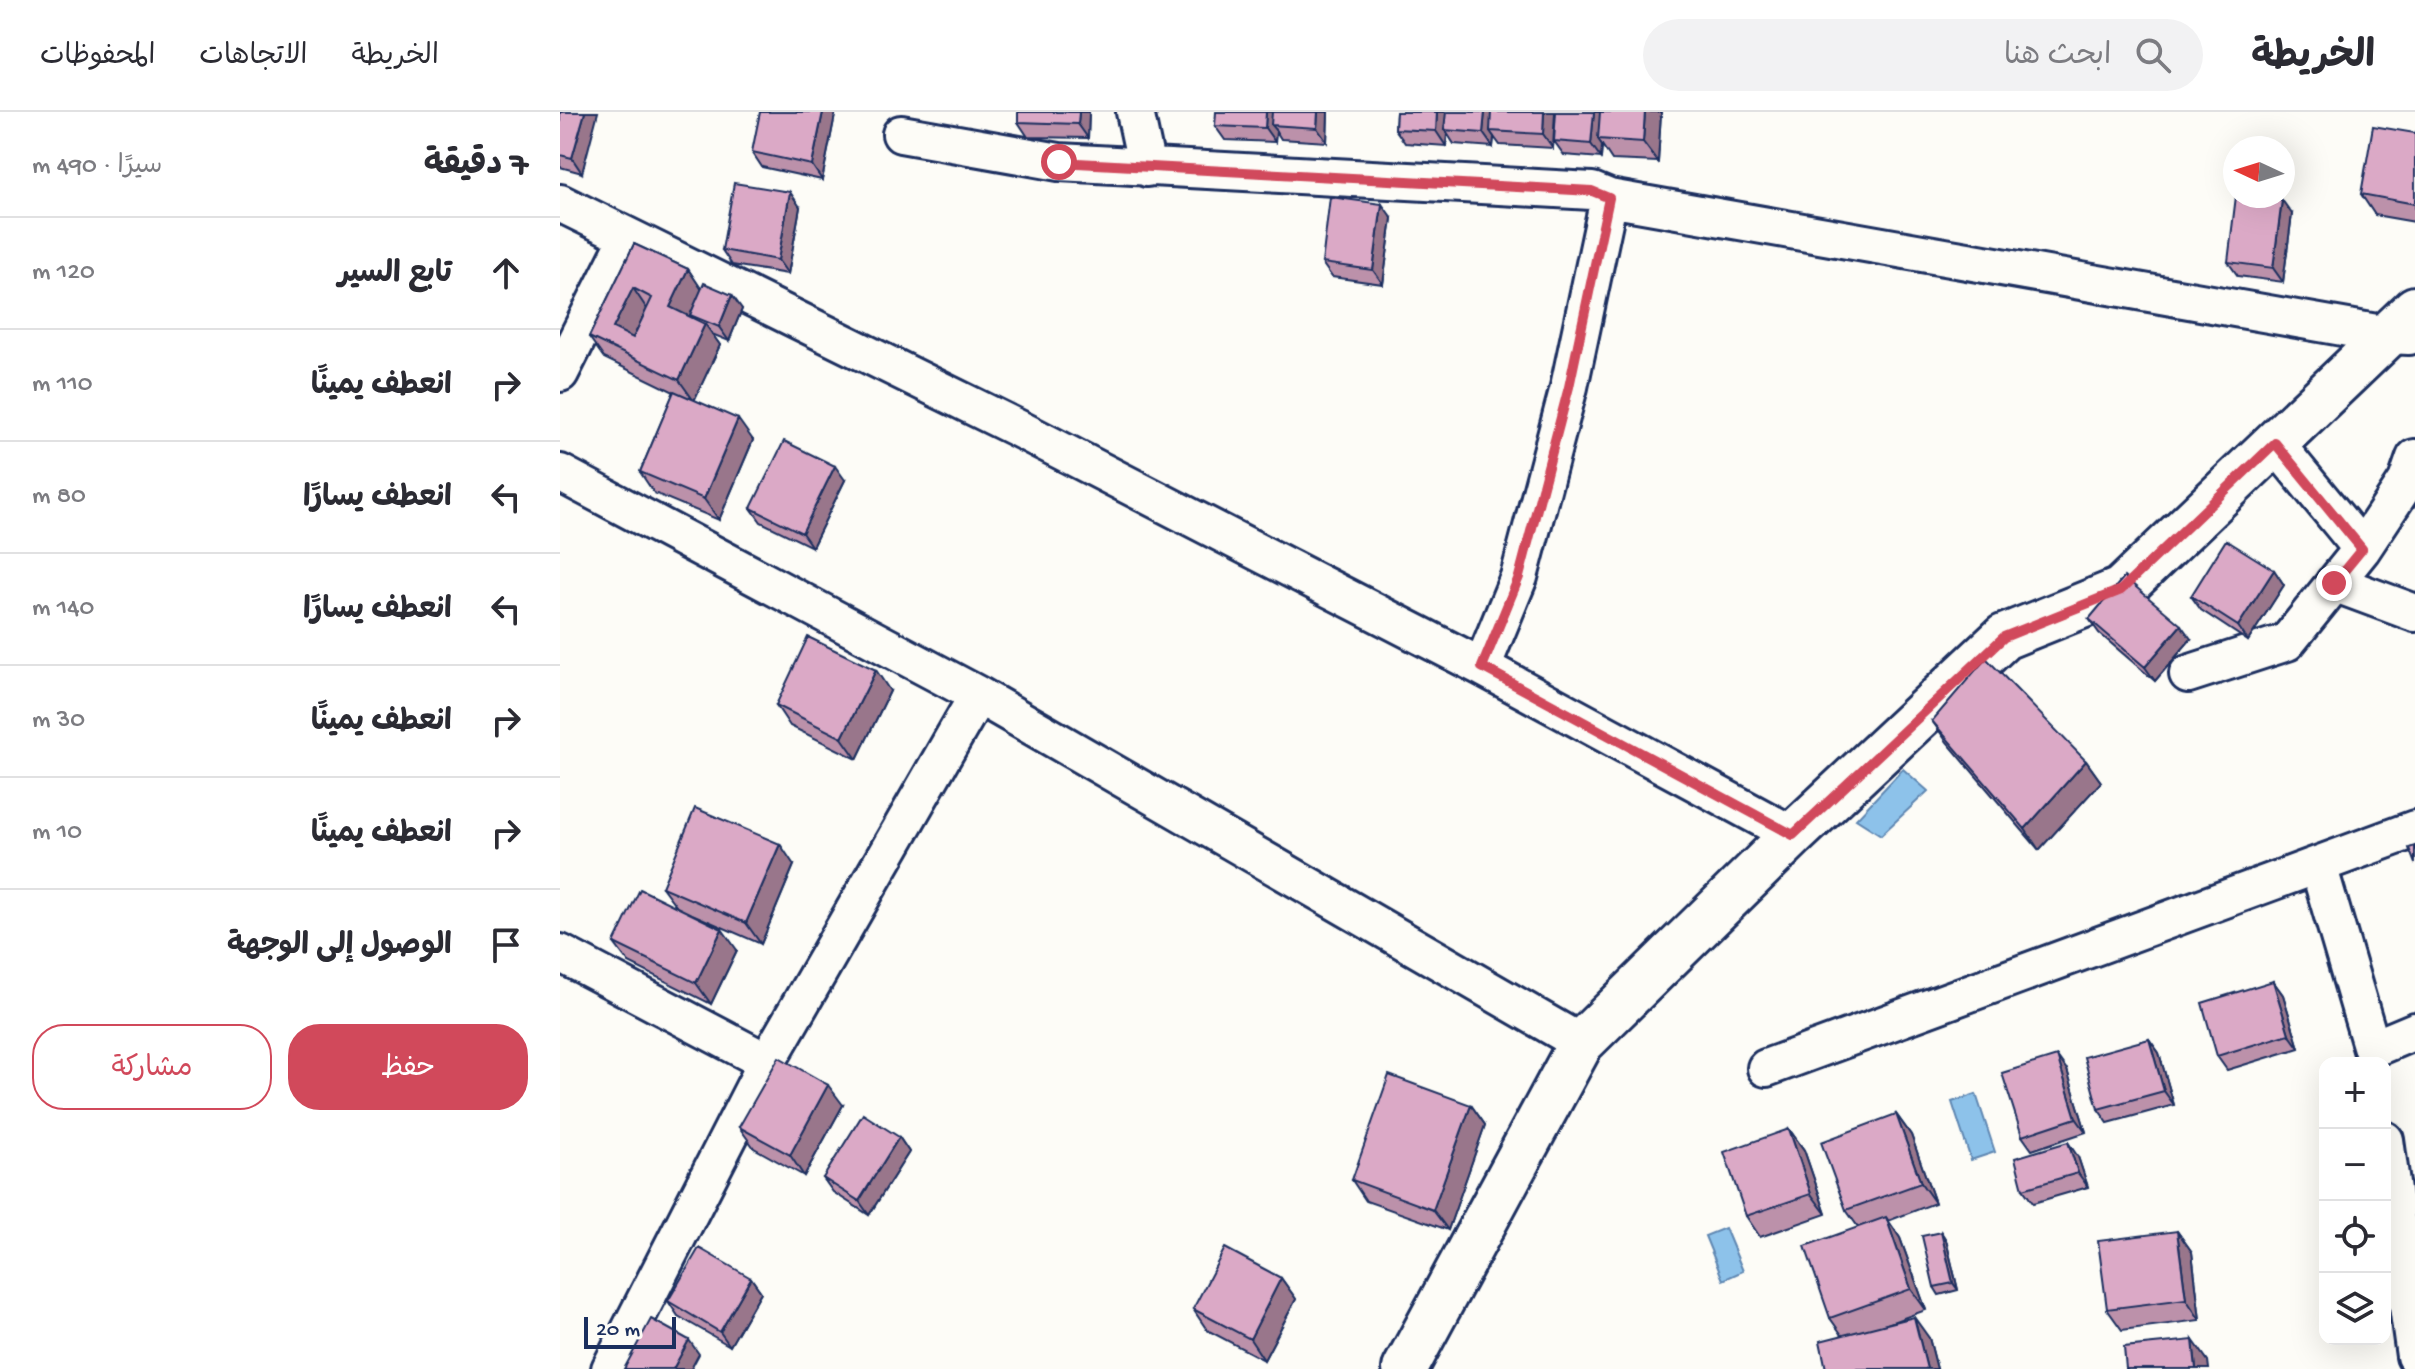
<!DOCTYPE html>
<html lang="ar">
<meta charset="utf-8">
<style>
:root{--surface:#fff;--page:#f2f2f3;--text:#2b2b33;--muted:#7c7c81;--line:#e1e1e2;--accent:#d1495b}
body{margin:0;font-family:"Gochi Hand","Playpen Sans Arabic",sans-serif;background:var(--page);color:var(--text);direction:rtl}
.controls{position:absolute;right:24px;bottom:24px;display:grid;overflow:hidden;border-radius:16px;box-shadow:0 8px 32px #0002}
.controls button{width:72px;height:72px;display:grid;place-items:center;padding:0;border:0;border-bottom:2px solid var(--line);background:var(--surface);color:var(--text);font:40px sans-serif}
.compass{position:absolute;left:1663px;top:24px;width:72px;height:72px;border-radius:50%;background:var(--surface);box-shadow:0 8px 32px #0002;rotate:274deg}
.scale{position:absolute;left:24px;bottom:20px;width:92px;box-sizing:border-box;padding-left:8px;border:4px solid #1b2f5e;border-top:0;font-size:22px;line-height:28px;white-space:nowrap;color:#1b2f5e;-webkit-text-stroke:6px #fdfcf7;paint-order:stroke}
.stop{position:absolute;width:24px;height:24px;margin:-18px;border:6px solid #d1495b;border-radius:50%;background:#fff}
.stop.end{background:#d1495b;border-color:#fff;box-shadow:0 2px 8px #0008}
.list{margin:0;padding:0;list-style:none}
h2{display:flex;justify-content:space-between;align-items:center;height:104px;margin:0;padding:0 32px;font-size:34px}
h2 small{font-size:26px;font-weight:400;color:var(--muted)}
.list li{display:grid;grid-template-columns:52px 1fr auto;gap:24px;align-items:center;box-sizing:border-box;height:112px;padding:0 32px;border-top:2px solid var(--line)}
.list b{display:block;font-size:30px;white-space:nowrap}
.list em{font-size:26px;font-style:normal;color:var(--muted)}
.actions{display:flex;gap:16px;padding:24px 32px}
.actions a{flex:1;padding:18px 0;border:2px solid var(--accent);border-radius:32px;text-align:center;font-size:28px;color:var(--accent)}
.actions .main{background:var(--accent);color:#fff}
.icon{flex:none;width:44px;height:44px;fill:none;stroke:currentColor;stroke-width:2;stroke-linecap:round;stroke-linejoin:round}
.map{position:relative;flex:none;width:1855px;height:1257px;overflow:hidden;direction:ltr}
header{display:flex;align-items:center;gap:48px;box-sizing:border-box;height:112px;padding:0 40px;background:var(--surface);border-bottom:2px solid var(--line)}
header strong{font-size:38px}
nav{display:flex;gap:44px;margin-inline-start:auto;font-size:28px}
.search{width:560px;height:72px;background:var(--page);display:flex;align-items:center;gap:20px;box-sizing:border-box;padding:0 28px;border-radius:44px;color:var(--muted);font-size:30px}
main{display:flex}
aside{flex:1;background:var(--surface)}
.map>svg:first-child{display:block}
.water{fill:#8dc2ea;stroke:#5f87b2;stroke-width:2}
.lines{fill:none;stroke-linecap:round;stroke-linejoin:round}
.street-casing{stroke:#1b2f5e;stroke-width:42}
.secondary-casing{stroke:#1b2f5e;stroke-width:50}
.street{stroke:#fdfcf7;stroke-width:36}
.secondary{stroke:#fdfcf7;stroke-width:44}
.wall{fill:#bc91aa;stroke:#1b2f5e;stroke-width:2}
.shaded-wall{fill:#99768b;stroke:#1b2f5e;stroke-width:2}
.building{fill:#dba9c6;stroke:#1b2f5e;stroke-width:2;fill-rule:evenodd}
.route{stroke:#d1495b;stroke-width:10}
</style>
<header>
<strong>الخريطة</strong>
<div class="search"><svg class="icon" aria-label="search" viewBox="0 0 24 24"><circle cx="10" cy="10" r="6"/><path d="M15 15l6 6"/></svg>ابحث هنا</div>
<nav><a>الخريطة</a><a>الاتجاهات</a><a>المحفوظات</a></nav>
</header>
<main>
<div class="map">
<svg width="1855" height="1257" viewBox="0 0 1855 1257">
<rect width="100%" height="100%" fill="#fdfcf7"/>
<filter id="ink" filterUnits="userSpaceOnUse"><feTurbulence type="fractalNoise" baseFrequency=".0125" numOctaves="2"/><feDisplacementMap in="SourceGraphic" scale="16" xChannelSelector="R" yChannelSelector="G"/><feConvolveMatrix kernelMatrix="1 2 1 2 8 2 1 2 1" color-interpolation-filters="sRGB"/></filter>
<g filter="url(#ink)">
<!-- water -->
<path class="water" d="M 1343,657 L 1368,679 L 1321,723 L 1296,707 Z
M 1416,982 L 1435,1040 L 1411,1048 L 1392,990 Z
M 1165,1116 L 1183,1159 L 1163,1168 L 1145,1124 Z"/>
<g class="lines">
<defs>
<path id="street" d="M 575,0 L 587,56
M 341,22 L 499,50 L 1032,79 L 1049,86 L 1828,223 L 1849,224
M 0,91 L 459,317 L 922,555 L 1233,723
M 0,261 L 68,126
M 1715,331 L 1802,437
M 0,361 L 418,583 L 1021,931
M 1774,471 L 1855,501
M 922,555 L 959,465 L 1009,275 L 1049,86
M 1628,562 L 1727,530 L 1802,437 L 1847,369 L 1855,346
M 1758,753 L 1812,937 L 1855,919
M 0,841 L 207,950
M 1206,956 L 1855,717
M 1825,1028 L 1855,1244
M 50,1257 L 207,950 L 418,583"/>
<path id="secondary" d="M 845,1257 L 1021,931 L 1233,723 L 1444,525 L 1561,478 L 1855,197"/>
</defs>
<!-- street casing -->
<use href="#street" class="street-casing"/>
<!-- secondary casing -->
<use href="#secondary" class="secondary-casing"/>
<!-- street -->
<use href="#street" class="street"/>
<!-- secondary -->
<use href="#secondary" class="secondary"/>
</g>
<!-- wall -->
<path class="wall" d="M 0,0 L 22,61 L 0,55 Z
M 458,0 L 529,0 L 528,26 L 468,25 L 458,10 Z
M 768,0 L 767,30 L 721,27 L 716,19 L 715,30 L 665,28 L 655,14 Z
M 836,0 L 995,0 L 993,36 L 940,33 L 934,25 L 933,35 L 894,32 L 887,21 L 886,34 L 845,31 L 835,17 Z
M 996,0 L 1101,0 L 1098,50 L 1052,48 L 1042,33 L 1041,46 L 1004,43 L 994,29 Z
M 275,3 L 262,68 L 202,55 L 192,40 Z
M 1855,21 L 1855,110 L 1815,103 L 1801,82 Z
M 240,95 L 228,162 L 172,153 L 162,138 Z
M 1732,102 L 1723,170 L 1678,164 L 1668,150 Z
M 832,106 L 823,172 L 772,165 L 762,151 Z
M 74,132 L 128,157 L 141,177 L 182,197 L 169,229 L 152,222 L 160,233 L 134,288 L 193,328 L 159,408 L 94,381 L 80,360 L 114,280 L 44,246 L 29,225 Z
M 285,368 L 252,435 L 201,410 L 191,396 Z
M 1714,458 L 1724,473 L 1688,529 L 1641,498 L 1631,484 Z
M 1529,507 L 1631,527 L 1595,569 L 1539,521 Z
M 330,579 L 297,647 L 230,614 L 216,593 Z
M 1372,609 L 1526,649 L 1541,670 L 1479,738 L 1387,630 Z
M 234,753 L 201,832 L 132,802 L 177,838 L 151,892 L 69,851 L 54,831 L 116,794 L 102,775 Z
M 1713,869 L 1723,883 L 1739,936 L 1667,958 L 1657,944 Z
M 1589,927 L 1599,941 L 1614,993 L 1548,1011 L 1538,997 Z
M 1507,958 L 1526,1020 L 1472,1038 L 1462,1024 Z
M 283,993 L 244,1064 L 194,1036 L 179,1015 Z
M 911,993 L 925,1013 L 888,1118 L 806,1089 L 792,1068 Z
M 1336,1002 L 1351,1023 L 1375,1091 L 1328,1109 L 1340,1126 L 1366,1198 L 1324,1213 L 1369,1226 L 1377,1257 L 1266,1257 L 1282,1223 L 1270,1206 L 1298,1115 L 1286,1098 Z
M 1229,1017 L 1244,1038 L 1266,1102 L 1200,1125 L 1186,1104 Z
M 339,1025 L 349,1040 L 309,1103 L 273,1080 L 263,1066 Z
M 1518,1045 L 1528,1075 L 1473,1091 L 1463,1077 Z
M 1617,1119 L 1632,1140 L 1640,1208 L 1562,1218 L 1547,1197 Z
M 1381,1120 L 1386,1128 L 1398,1178 L 1379,1183 L 1374,1175 Z
M 191,1166 L 201,1180 L 170,1234 L 118,1204 L 108,1189 Z
M 721,1166 L 736,1187 L 704,1248 L 647,1218 L 633,1197 Z"/>
<!-- shaded-wall -->
<path class="shaded-wall" d="M 25,0 L 38,0 L 22,61 L 12,46 Z
M 263,0 L 273,0 L 275,3 L 262,68 L 252,53 Z
M 519,0 L 529,0 L 528,26 L 518,12 Z
M 706,0 L 716,0 L 711,13 L 716,19 L 715,30 L 705,16 Z
M 758,0 L 768,0 L 767,30 L 757,16 Z
M 877,0 L 888,0 L 884,18 L 887,21 L 886,34 L 876,19 Z
M 925,0 L 936,0 L 930,19 L 934,25 L 933,35 L 923,21 Z
M 984,0 L 995,0 L 993,36 L 983,22 Z
M 1034,0 L 1045,0 L 1038,27 L 1042,33 L 1041,46 L 1031,32 Z
M 1085,0 L 1101,0 L 1098,50 L 1083,30 Z
M 230,80 L 240,95 L 228,162 L 218,148 Z
M 1722,88 L 1732,102 L 1723,170 L 1713,156 Z
M 822,92 L 832,106 L 823,172 L 813,158 Z
M 128,157 L 142,178 L 124,216 L 110,195 Z
M 73,176 L 87,197 L 68,237 L 53,216 Z
M 172,183 L 182,197 L 169,229 L 159,215 Z
M 145,212 L 160,233 L 134,289 L 119,268 Z
M 178,307 L 193,328 L 159,408 L 144,387 Z
M 275,354 L 285,368 L 252,435 L 242,421 Z
M 1714,458 L 1724,473 L 1688,529 L 1678,514 Z
M 1621,513 L 1631,527 L 1595,569 L 1585,555 Z
M 316,558 L 330,579 L 297,647 L 282,626 Z
M 1526,649 L 1541,670 L 1479,738 L 1465,717 Z
M 220,732 L 234,753 L 201,832 L 186,811 Z
M 162,817 L 177,838 L 151,892 L 136,871 Z
M 1713,869 L 1723,883 L 1739,936 L 1729,922 Z
M 1589,927 L 1599,941 L 1614,993 L 1604,979 Z
M 1497,944 L 1507,958 L 1526,1020 L 1516,1006 Z
M 268,973 L 283,993 L 244,1064 L 230,1043 Z
M 911,993 L 925,1013 L 888,1118 L 873,1098 Z
M 1336,1002 L 1351,1023 L 1375,1091 L 1361,1071 Z
M 1229,1017 L 1244,1038 L 1266,1102 L 1251,1082 Z
M 339,1025 L 349,1040 L 309,1103 L 299,1089 Z
M 1508,1030 L 1518,1045 L 1528,1075 L 1518,1061 Z
M 1326,1105 L 1340,1126 L 1366,1198 L 1351,1177 Z
M 1617,1119 L 1632,1140 L 1640,1208 L 1626,1187 Z
M 1381,1120 L 1386,1128 L 1398,1178 L 1393,1171 Z
M 191,1166 L 201,1180 L 170,1234 L 160,1220 Z
M 721,1166 L 736,1187 L 704,1248 L 690,1227 Z
M 1354,1205 L 1369,1226 L 1377,1257 L 1367,1257 Z
M 129,1228 L 139,1242 L 131,1257 L 113,1257 Z
M 1633,1228 L 1648,1249 L 1649,1257 L 1636,1257 Z"/>
<!-- building -->
<path class="building" d="M 0,0 L 25,0 L 12,46 L 0,43 Z
M 200,0 L 263,0 L 252,53 L 192,40 Z
M 458,0 L 519,0 L 518,12 L 458,10 Z
M 656,0 L 706,0 L 705,16 L 655,14 Z
M 712,0 L 758,0 L 757,16 L 711,13 Z
M 836,0 L 877,0 L 876,19 L 835,17 Z
M 886,0 L 925,0 L 923,21 L 884,18 Z
M 931,0 L 984,0 L 983,22 L 930,19 Z
M 996,0 L 1034,0 L 1031,32 L 994,29 Z
M 1040,0 L 1085,0 L 1083,30 L 1038,27 Z
M 1813,14 L 1855,21 L 1855,92 L 1801,82 Z
M 174,71 L 230,80 L 218,148 L 162,138 Z
M 1676,84 L 1695,84 L 1722,88 L 1713,156 L 1668,150 Z
M 770,85 L 822,92 L 813,158 L 762,151 Z
M 74,132 L 128,157 L 110,195 L 145,212 L 119,268 L 29,225 ZM 73,176 L 92,186 L 73,226 L 53,216 Z
M 144,171 L 172,183 L 159,215 L 130,203 Z
M 114,279 L 178,307 L 144,387 L 80,360 Z
M 224,329 L 275,354 L 242,421 L 191,396 Z
M 1666,428 L 1714,458 L 1678,514 L 1631,484 Z
M 1564,465 L 1621,513 L 1585,555 L 1529,507 Z
M 248,525 L 316,558 L 282,626 L 216,593 Z
M 1426,546 L 1526,649 L 1465,717 L 1372,609 Z
M 135,696 L 220,732 L 186,811 L 102,775 Z
M 1855,734 L 1855,752 L 1849,736 Z
M 80,777 L 162,817 L 136,871 L 54,831 Z
M 1713,869 L 1729,922 L 1657,944 L 1642,891 Z
M 1589,927 L 1604,979 L 1538,997 L 1524,945 Z
M 1497,944 L 1516,1006 L 1462,1024 L 1442,961 Z
M 219,945 L 268,973 L 230,1043 L 179,1015 Z
M 829,963 L 911,993 L 873,1098 L 792,1068 Z
M 303,1002 L 339,1025 L 299,1089 L 263,1066 Z
M 1336,1002 L 1361,1071 L 1286,1098 L 1261,1030 Z
M 1229,1017 L 1251,1082 L 1186,1104 L 1164,1040 Z
M 1508,1030 L 1518,1061 L 1463,1077 L 1455,1046 Z
M 1326,1105 L 1351,1177 L 1270,1206 L 1245,1134 Z
M 1617,1119 L 1626,1187 L 1547,1197 L 1538,1129 Z
M 1381,1120 L 1393,1171 L 1374,1175 L 1362,1124 Z
M 139,1136 L 191,1166 L 160,1220 L 108,1189 Z
M 665,1136 L 721,1166 L 690,1227 L 633,1197 Z
M 1354,1205 L 1367,1257 L 1266,1257 L 1260,1229 Z
M 91,1207 L 129,1228 L 113,1257 L 64,1257 Z
M 1633,1228 L 1636,1257 L 1566,1257 L 1564,1235 Z"/>
</g>
<g class="lines" filter="url(#ink)">
<!-- route -->
<path class="route" d="M 499,50 L 1032,79 L 1049,86 L 1009,275 L 959,465 L 922,555 L 1233,723 L 1444,525 L 1561,478 L 1715,331 L 1802,437 L 1774,471"/>
</g>
</svg>
<div class="controls">
<button>+</button>
<button>−</button>
<button><svg class="icon" aria-label="locate" viewBox="0 0 24 24"><circle cx="12" cy="12" r="6"/><path d="M12 2v4M12 18v4M2 12h4M18 12h4"/></svg></button>
<button><svg class="icon" aria-label="layers" viewBox="0 0 24 24"><path d="M12 4l9 5-9 5-9-5zM3 14l9 5 9-5"/></svg></button>
</div>
<svg class="compass" viewBox="-18 -18 36 36"><path d="M0-13l5 13h-10z" fill="#e53935"/><path d="M0 13l5-13h-10z" fill="#7c7c81"/></svg>
<div class="scale">20 m</div>
<div class="stop" style="left:499px;top:50px"></div>
<div class="stop end" style="left:1774px;top:471px"></div>
</div>
<aside>
<h2>7 دقيقة<small>سيرًا · 490 m</small></h2>
<ul class="list">
<li><svg class="icon" aria-label="ahead" viewBox="0 0 24 24"><path d="M12 20V5M6 11l6-6 6 6"/></svg><div><b>تابع السير</b></div><em>120 m</em></li>
<li><svg class="icon" aria-label="right" viewBox="0 0 24 24"><path d="M7 20v-9h11M14 6l5 5-5 5"/></svg><div><b>انعطف يمينًا</b></div><em>110 m</em></li>
<li><svg class="icon" aria-label="left" viewBox="0 0 24 24"><path d="M17 20v-9H6M10 6l-5 5 5 5"/></svg><div><b>انعطف يسارًا</b></div><em>80 m</em></li>
<li><svg class="icon" aria-label="left" viewBox="0 0 24 24"><path d="M17 20v-9H6M10 6l-5 5 5 5"/></svg><div><b>انعطف يسارًا</b></div><em>140 m</em></li>
<li><svg class="icon" aria-label="right" viewBox="0 0 24 24"><path d="M7 20v-9h11M14 6l5 5-5 5"/></svg><div><b>انعطف يمينًا</b></div><em>30 m</em></li>
<li><svg class="icon" aria-label="right" viewBox="0 0 24 24"><path d="M7 20v-9h11M14 6l5 5-5 5"/></svg><div><b>انعطف يمينًا</b></div><em>10 m</em></li>
<li><svg class="icon" aria-label="arrive" viewBox="0 0 24 24"><path d="M6 21V4h12l-3 4 3 4H6"/></svg><div><b>الوصول إلى الوجهة</b></div></li>
</ul>
<div class="actions"><a class="main">حفظ</a><a>مشاركة</a></div>
</aside>
</main>
